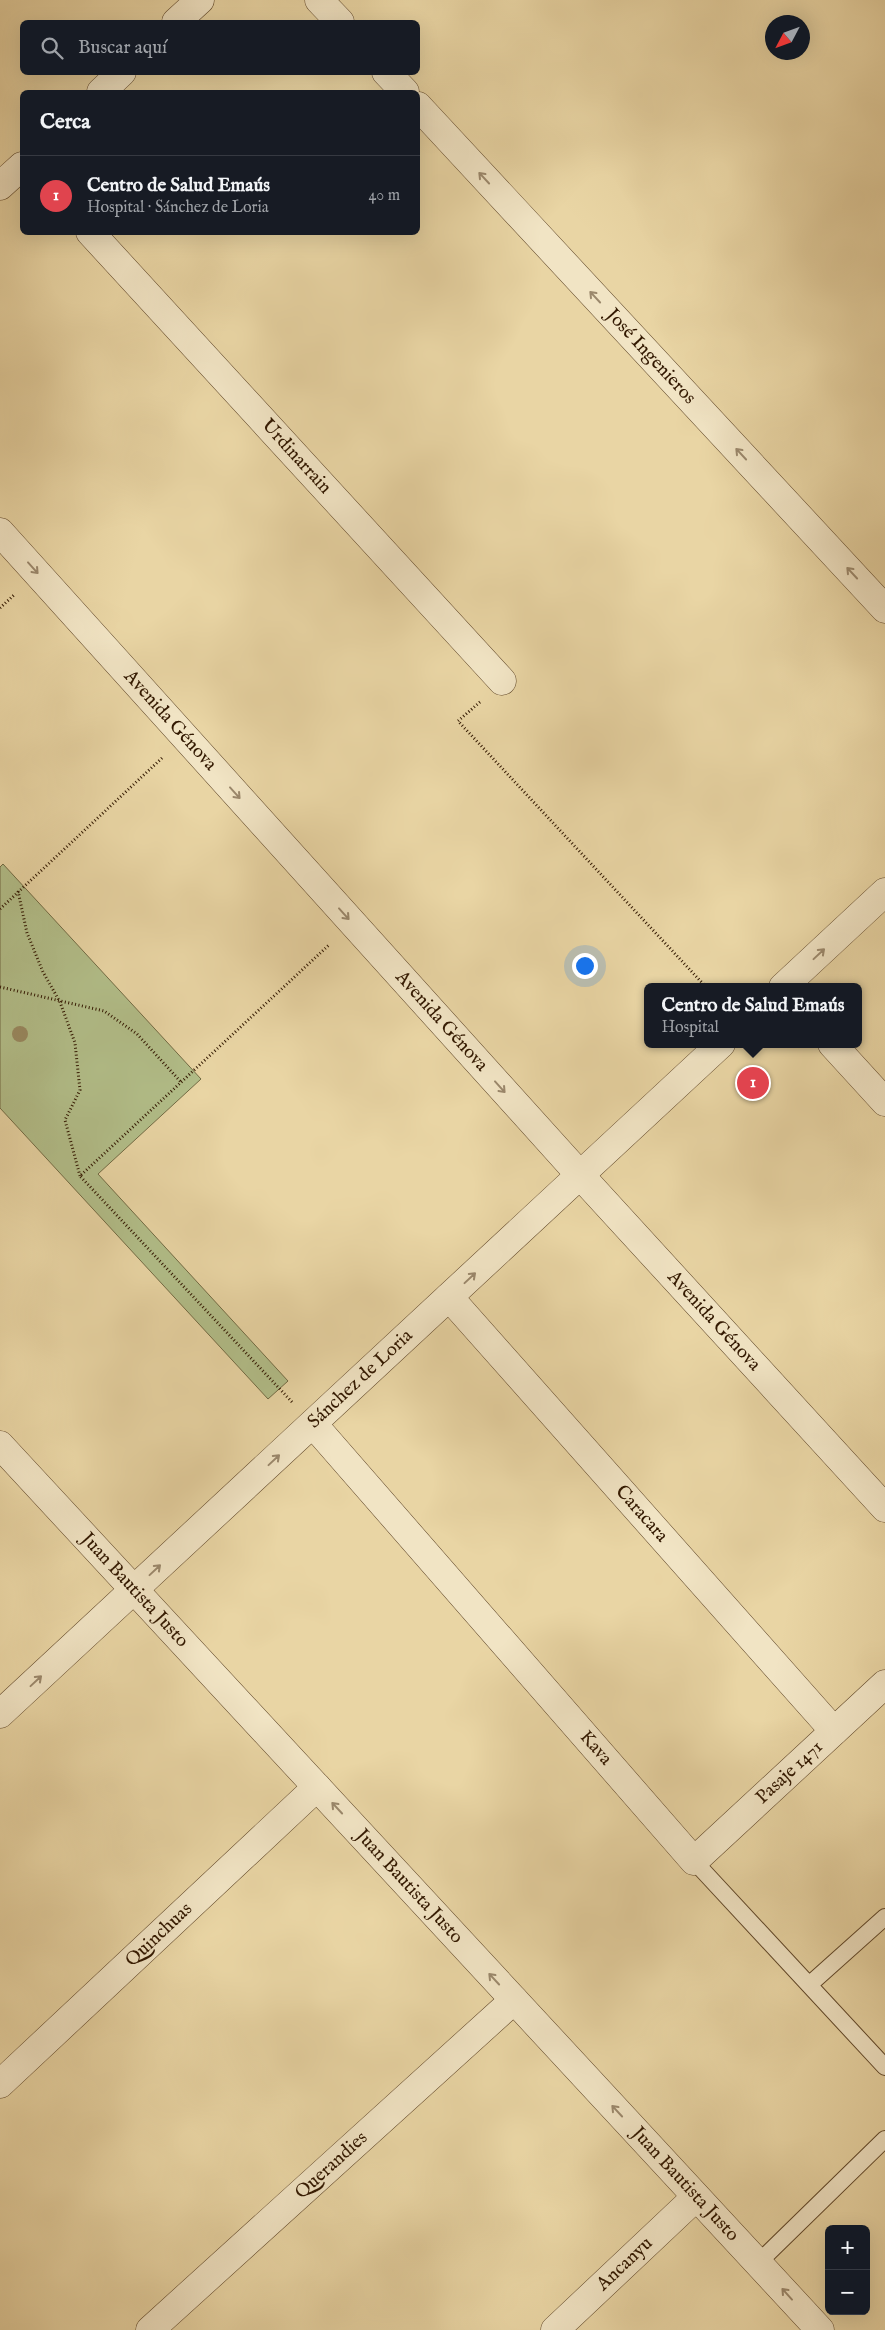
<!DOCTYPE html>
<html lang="es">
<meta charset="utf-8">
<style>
:root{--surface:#171b24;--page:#242831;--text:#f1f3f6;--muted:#9ea1a6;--line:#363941;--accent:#c59692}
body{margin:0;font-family:"IM FELL English",serif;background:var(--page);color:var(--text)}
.controls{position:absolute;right:15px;bottom:15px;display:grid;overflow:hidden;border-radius:8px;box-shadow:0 5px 20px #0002}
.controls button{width:45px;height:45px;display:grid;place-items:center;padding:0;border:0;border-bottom:1px solid var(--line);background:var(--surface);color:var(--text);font:25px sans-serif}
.compass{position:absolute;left:765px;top:15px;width:45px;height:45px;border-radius:50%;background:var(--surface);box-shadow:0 5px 20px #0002;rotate:229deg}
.you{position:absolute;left:584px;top:965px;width:18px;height:18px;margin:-12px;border:4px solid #fff;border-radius:50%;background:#1a73e8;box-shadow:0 0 0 8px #1a73e833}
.badge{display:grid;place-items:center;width:32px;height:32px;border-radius:50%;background:var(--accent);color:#fff;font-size:16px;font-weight:700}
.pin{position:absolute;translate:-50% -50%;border:2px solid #fff;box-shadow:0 1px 5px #0006}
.popup{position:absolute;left:644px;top:983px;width:218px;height:65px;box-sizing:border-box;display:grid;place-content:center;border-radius:8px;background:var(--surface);filter:drop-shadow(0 1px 4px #0005);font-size:16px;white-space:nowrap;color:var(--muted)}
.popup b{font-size:19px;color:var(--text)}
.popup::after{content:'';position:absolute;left:50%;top:100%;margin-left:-10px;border:10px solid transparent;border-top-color:var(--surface)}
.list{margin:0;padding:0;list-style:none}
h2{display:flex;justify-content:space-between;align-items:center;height:65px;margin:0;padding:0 20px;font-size:21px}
h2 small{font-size:16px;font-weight:400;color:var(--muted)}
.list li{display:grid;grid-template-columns:32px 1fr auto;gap:15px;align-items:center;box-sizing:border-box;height:80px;padding:0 20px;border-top:1px solid var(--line)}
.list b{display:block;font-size:19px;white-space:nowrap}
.list p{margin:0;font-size:16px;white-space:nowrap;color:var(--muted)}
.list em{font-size:16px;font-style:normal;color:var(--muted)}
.icon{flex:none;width:28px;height:28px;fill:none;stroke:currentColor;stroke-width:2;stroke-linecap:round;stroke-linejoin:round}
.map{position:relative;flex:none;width:885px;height:2330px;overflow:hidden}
.search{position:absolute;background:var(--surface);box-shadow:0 5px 20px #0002;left:20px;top:20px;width:400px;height:55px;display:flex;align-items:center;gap:12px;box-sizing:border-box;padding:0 18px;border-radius:8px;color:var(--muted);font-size:19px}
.panel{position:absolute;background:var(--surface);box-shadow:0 5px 20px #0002;left:20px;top:90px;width:400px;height:145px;border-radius:8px}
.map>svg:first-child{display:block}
.green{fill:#b2be89;stroke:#726b44}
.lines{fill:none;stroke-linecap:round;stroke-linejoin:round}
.lane-casing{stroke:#604729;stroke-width:18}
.street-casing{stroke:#604729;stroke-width:29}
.path{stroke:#321800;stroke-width:3;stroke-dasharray:1 2.5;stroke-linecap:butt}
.lane{stroke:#f1e4c4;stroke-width:16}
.street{stroke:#f1e4c4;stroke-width:28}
.tree{fill:#998960}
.oneway{stroke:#9b886c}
.labels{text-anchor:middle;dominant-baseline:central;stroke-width:4.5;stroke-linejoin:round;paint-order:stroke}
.street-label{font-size:19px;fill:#321800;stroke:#f1e4c4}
</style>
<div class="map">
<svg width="885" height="2330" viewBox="0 0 885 2330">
<rect width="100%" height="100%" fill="#e9d5a4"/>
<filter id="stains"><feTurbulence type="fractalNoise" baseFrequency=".004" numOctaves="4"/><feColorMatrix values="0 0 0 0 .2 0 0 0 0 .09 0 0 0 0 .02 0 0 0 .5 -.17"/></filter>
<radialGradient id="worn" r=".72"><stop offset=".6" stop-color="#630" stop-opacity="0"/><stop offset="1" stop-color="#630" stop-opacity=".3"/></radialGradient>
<!-- green -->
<path class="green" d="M 3,864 L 201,1079 L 98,1174 L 288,1381 L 268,1399 L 0,1108 L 0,867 Z"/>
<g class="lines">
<defs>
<path id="lane" d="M 694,1861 L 885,2067
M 809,1985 L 885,1917
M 758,2263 L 885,2139"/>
<g id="street">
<path d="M 319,0 L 340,22"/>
<path d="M 176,22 L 200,0"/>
<path d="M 386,72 L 405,92"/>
<path d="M 101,92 L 122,72"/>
<path id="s1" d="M 418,106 L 885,609"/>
<path d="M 0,186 L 22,166"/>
<path id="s2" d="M 90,232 L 502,681"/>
<path id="s3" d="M 0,532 L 580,1175 L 885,1508"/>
<path d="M 783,987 L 885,892"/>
<path d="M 832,1044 L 885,1102"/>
<path id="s4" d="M 449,1297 L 834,1731"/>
<path id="s5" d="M 313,1424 L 694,1861 L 885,1684"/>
<path id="s6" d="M 0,1445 L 820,2330"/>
<path id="s7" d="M 0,1714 L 721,1044"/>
<path id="s8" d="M 0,2084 L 317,1787"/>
<path id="s9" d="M 150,2330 L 514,2000"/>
<path id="s10" d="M 555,2330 L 696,2197"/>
</g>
</defs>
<!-- lane casing -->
<use href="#lane" class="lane-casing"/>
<!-- street casing -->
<use href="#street" class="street-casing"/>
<!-- path -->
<path class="path" d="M 0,608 L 15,594
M 480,702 L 458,721 L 706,987
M 18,891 L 27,933 L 43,972 L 60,1002 L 75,1043 L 80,1090 L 65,1120 L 80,1176
M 0,909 L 162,758
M 0,987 L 104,1011 L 137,1034 L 181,1082
M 292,1402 L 80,1176 L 330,944"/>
<!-- lane -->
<use href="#lane" class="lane"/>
<!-- street -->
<use href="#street" class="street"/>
</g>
<!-- trees -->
<circle class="tree" cx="20" cy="1034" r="8"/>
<!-- one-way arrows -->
<defs><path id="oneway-shaft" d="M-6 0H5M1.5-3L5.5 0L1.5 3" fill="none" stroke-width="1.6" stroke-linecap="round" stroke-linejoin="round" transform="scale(1.25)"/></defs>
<g class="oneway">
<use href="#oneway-shaft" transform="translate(484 178) rotate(-133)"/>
<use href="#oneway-shaft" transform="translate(595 297) rotate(-133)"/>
<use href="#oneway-shaft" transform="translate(741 454) rotate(-133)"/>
<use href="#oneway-shaft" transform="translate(33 568) rotate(48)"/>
<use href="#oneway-shaft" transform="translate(852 573) rotate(-133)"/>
<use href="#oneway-shaft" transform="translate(235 793) rotate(48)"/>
<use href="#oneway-shaft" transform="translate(344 914) rotate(48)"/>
<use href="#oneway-shaft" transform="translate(819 954) rotate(-43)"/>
<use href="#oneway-shaft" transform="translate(500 1087) rotate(48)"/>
<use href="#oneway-shaft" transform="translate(470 1278) rotate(-43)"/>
<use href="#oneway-shaft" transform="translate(274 1460) rotate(-43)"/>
<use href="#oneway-shaft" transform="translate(155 1570) rotate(-43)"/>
<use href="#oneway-shaft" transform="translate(36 1681) rotate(-43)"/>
<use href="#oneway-shaft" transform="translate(337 1808) rotate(-133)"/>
<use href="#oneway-shaft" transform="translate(494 1979) rotate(-133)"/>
<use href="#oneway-shaft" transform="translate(617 2111) rotate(-133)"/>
<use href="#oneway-shaft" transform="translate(787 2294) rotate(-132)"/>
</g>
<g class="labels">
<!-- street labels -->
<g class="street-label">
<text stroke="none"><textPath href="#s1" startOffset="342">José Ingenieros</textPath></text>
<text stroke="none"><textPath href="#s2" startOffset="305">Urdinarrain</textPath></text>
<text stroke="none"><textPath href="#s3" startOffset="254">Avenida Génova</textPath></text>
<text stroke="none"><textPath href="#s3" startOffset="659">Avenida Génova</textPath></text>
<text stroke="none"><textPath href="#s3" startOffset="1064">Avenida Génova</textPath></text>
<text stroke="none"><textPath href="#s7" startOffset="492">Sánchez de Loria</textPath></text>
<text stroke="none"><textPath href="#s4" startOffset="290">Caracara</textPath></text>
<text stroke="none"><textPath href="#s6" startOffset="198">Juan Bautista Justo</textPath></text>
<text stroke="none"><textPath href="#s5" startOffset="430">Kava</textPath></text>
<text stroke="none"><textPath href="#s5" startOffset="710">Pasaje 1471</textPath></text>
<text stroke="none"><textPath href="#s6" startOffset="602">Juan Bautista Justo</textPath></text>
<text stroke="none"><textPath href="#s8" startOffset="218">Quinchuas</textPath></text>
<text stroke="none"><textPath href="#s9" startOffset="245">Querandies</textPath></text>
<text stroke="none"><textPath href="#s6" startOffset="1008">Juan Bautista Justo</textPath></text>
<text stroke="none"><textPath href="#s10" startOffset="96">Ancanyu</textPath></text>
</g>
</g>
<rect width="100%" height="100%" filter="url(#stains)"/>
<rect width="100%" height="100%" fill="url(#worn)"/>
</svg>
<div class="controls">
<button>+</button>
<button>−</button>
</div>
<svg class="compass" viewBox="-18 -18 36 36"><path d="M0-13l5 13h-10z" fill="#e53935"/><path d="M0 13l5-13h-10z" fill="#9ea1a6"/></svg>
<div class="you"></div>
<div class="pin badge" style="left:753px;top:1083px;background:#e0444e">1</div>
<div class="popup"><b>Centro de Salud Emaús</b>Hospital</div>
<div class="search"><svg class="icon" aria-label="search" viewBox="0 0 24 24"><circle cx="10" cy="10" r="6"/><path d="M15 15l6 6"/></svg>Buscar aquí</div>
<section class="panel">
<h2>Cerca<small></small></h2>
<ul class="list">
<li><span class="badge" style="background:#e0444e">1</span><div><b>Centro de Salud Emaús</b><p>Hospital · Sánchez de Loria</p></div><em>40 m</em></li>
</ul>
</section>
</div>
